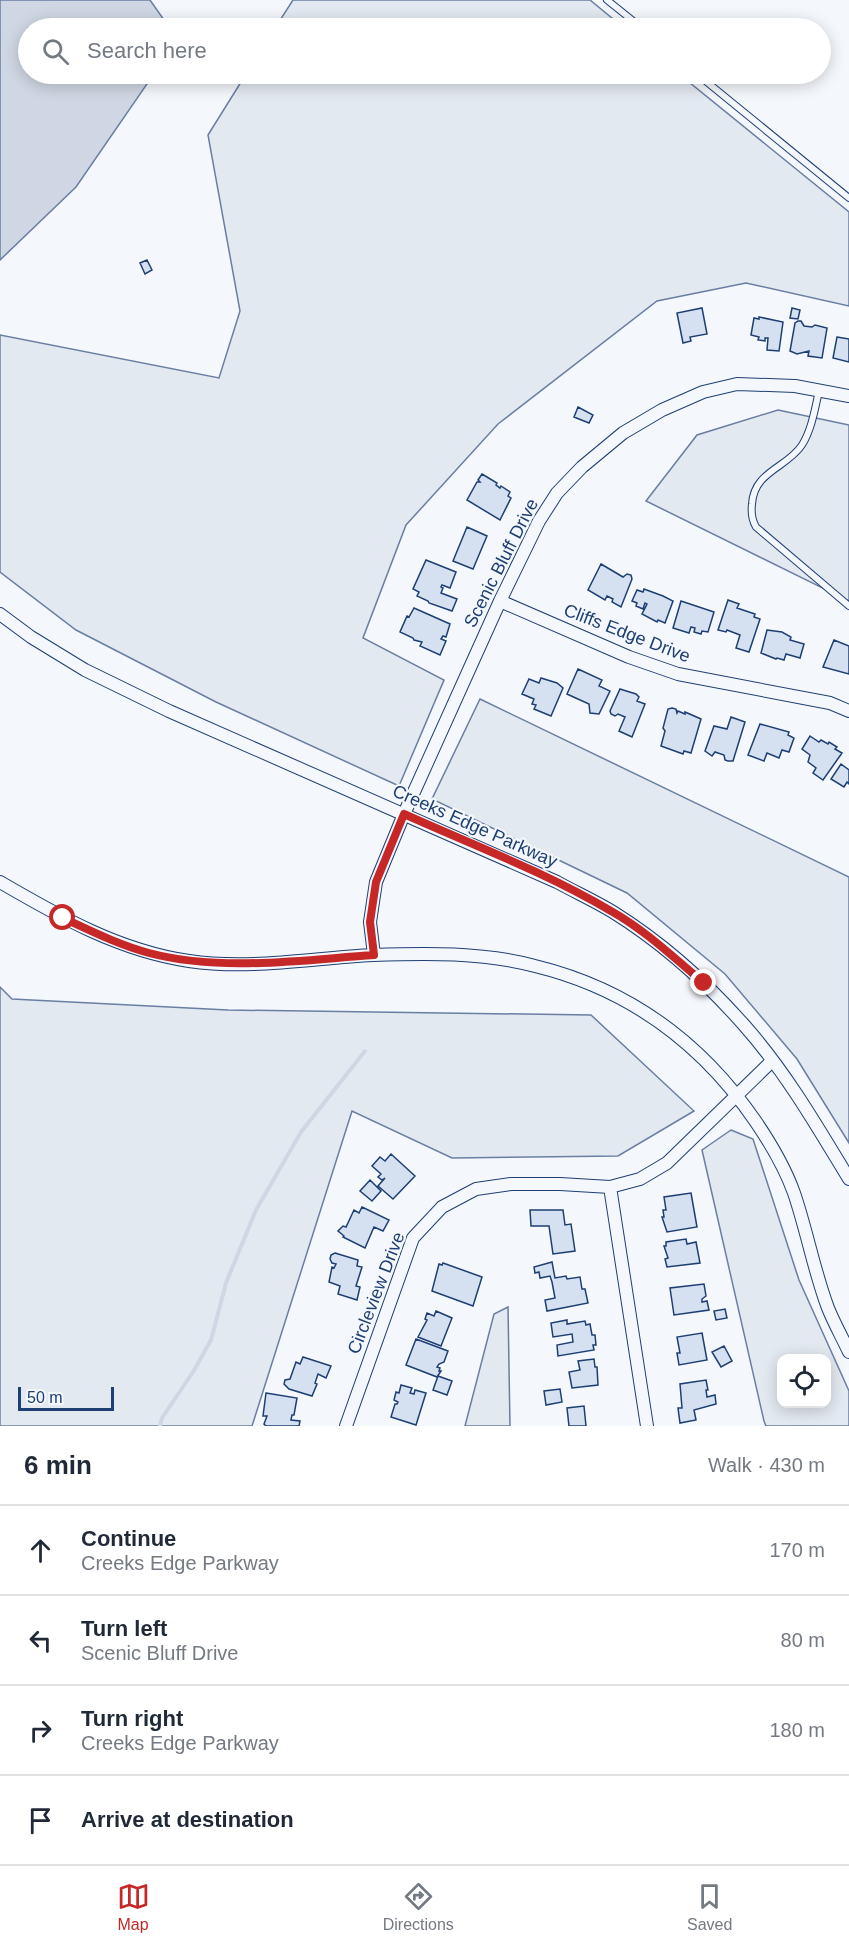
<!DOCTYPE html>
<meta charset="utf-8">
<style>
:root{--surface:#fff;--page:#f6f6f7;--text:#1f2937;--muted:#747a83;--line:#e0e1e3;--accent:#c62828}
body{margin:0;font-family:Arial,sans-serif;background:var(--page);color:var(--text)}
.controls{position:absolute;right:18px;bottom:18px;display:grid;overflow:hidden;border-radius:12px;box-shadow:0 3px 15px #0003}
.controls button{width:54px;height:54px;display:grid;place-items:center;padding:0;border:0;border-bottom:2px solid var(--line);background:var(--surface);color:var(--text);font:30px sans-serif}
.scale{position:absolute;left:18px;bottom:15px;width:96px;box-sizing:border-box;padding-left:6px;border:3px solid #1d3f73;border-top:0;font-size:16px;line-height:21px;white-space:nowrap;color:#1d3f73;-webkit-text-stroke:4px #f4f7fb;paint-order:stroke}
.stop{position:absolute;width:18px;height:18px;margin:-14px;border:4px solid #c62828;border-radius:50%;background:#fff}
.stop.end{background:#c62828;border-color:#fff;box-shadow:0 2px 6px #0008}
.list{margin:0;padding:0;list-style:none}
h2{display:flex;justify-content:space-between;align-items:center;height:78px;margin:0;padding:0 24px;font-size:26px}
h2 small{font-size:20px;font-weight:400;color:var(--muted)}
.list li{display:grid;grid-template-columns:39px 1fr auto;gap:18px;align-items:center;box-sizing:border-box;height:90px;padding:0 24px;border-top:2px solid var(--line)}
.list b{display:block;font-size:22px;white-space:nowrap}
.list p{margin:0;font-size:20px;white-space:nowrap;color:var(--muted)}
.list em{font-size:20px;font-style:normal;color:var(--muted)}
.icon{flex:none;width:33px;height:33px;fill:none;stroke:currentColor;stroke-width:2;stroke-linecap:round;stroke-linejoin:round}
.map{position:relative;flex:none;width:849px;height:1426px;overflow:hidden}
.search{position:absolute;background:var(--surface);box-shadow:0 3px 15px #0003;left:18px;right:18px;top:18px;height:66px;display:flex;align-items:center;gap:15px;box-sizing:border-box;padding:0 21px;border-radius:33px;color:var(--muted);font-size:22px}
.sheet{height:438px;background:var(--surface)}
nav{display:flex;justify-content:space-around;align-items:center;box-sizing:border-box;height:84px;border-top:2px solid var(--line);background:var(--surface);font-size:16px;color:var(--muted)}
nav a{display:grid;justify-items:center;gap:3px}
nav .on{color:var(--accent)}
.map>svg:first-child{display:block}
.green{fill:#e3e9f0;stroke:#687fa3;stroke-width:1.5;fill-rule:evenodd}
.water{fill:#cfd7e4;stroke:#687fa3;stroke-width:1.5}
.lines{fill:none;stroke-linecap:round;stroke-linejoin:round}
.stream{stroke:#cfd7e4;stroke-width:4}
.building{fill:#d5e0f0;stroke:#1d3f73;stroke-width:1.5}
.service-casing{stroke:#1d3f73;stroke-width:8}
.minor-casing{stroke:#1d3f73;stroke-width:14}
.service{stroke:#f4f7fb;stroke-width:6}
.minor{stroke:#f4f7fb;stroke-width:12}
.route{stroke:#c62828;stroke-width:8}
.labels{text-anchor:middle;dominant-baseline:central;stroke-width:4.5;stroke-linejoin:round;paint-order:stroke}
.street-label{font-size:18px;fill:#1d3f73;stroke:#f4f7fb}
</style>
<div class="map">
<svg width="849" height="1426" viewBox="0 0 849 1426">
<rect width="100%" height="100%" fill="#f4f7fb"/>
<!-- green -->
<path class="green" d="M 293,0 L 590,0 L 624,28 L 275,28 Z
M 246,74 L 679,74 L 849,212 L 849,306 L 746,283 L 657,301 L 498,424 L 406,525 L 363,638 L 444,680 L 399,786 L 216,702 L 76,630 L 0,572 L 0,335 L 219,378 L 240,311 L 208,135 Z
M 778,410 L 849,425 L 849,601 L 646,501 L 697,435 Z
M 480,699 L 849,877 L 849,1143 L 797,1059 L 725,974 L 627,893 L 432,799 Z
M 0,987 L 12,999 L 228,1010 L 591,1015 L 694,1111 L 618,1156 L 452,1158 L 352,1111 L 252,1426 L 0,1426 Z
M 731,1130 L 753,1139 L 799,1280 L 849,1391 L 849,1426 L 766,1426 L 764,1421 L 702,1150 ZM 782,1358 L 826,1358 L 826,1404 L 782,1404 Z
M 508,1307 L 510,1426 L 465,1426 L 494,1314 Z"/>
<!-- water -->
<path class="water" d="M 0,0 L 150,0 L 169,27 L 28,28 L 28,74 L 151,74 L 147,84 L 76,187 L 0,260 Z"/>
<g class="lines">
<!-- stream -->
<path class="stream" d="M 160,1426 L 162,1418 L 193,1372 L 211,1340 L 226,1283 L 256,1210 L 301,1132 L 365,1051"/>
</g>
<!-- building -->
<path class="building" d="M 147,260 L 152,270 L 145,274 L 140,263 Z
M 702,308 L 707,334 L 690,337 L 691,341 L 683,343 L 677,313 Z
M 792,308 L 800,310 L 798,319 L 790,318 Z
M 759,317 L 783,322 L 779,351 L 767,350 L 768,338 L 765,338 L 765,341 L 758,340 L 759,337 L 751,335 L 754,318 L 759,319 Z
M 798,321 L 801,321 L 804,326 L 812,327 L 815,325 L 827,328 L 822,358 L 808,356 L 809,351 L 797,354 L 790,351 L 795,323 Z
M 837,337 L 849,339 L 849,362 L 833,358 Z
M 578,407 L 593,415 L 589,423 L 574,417 Z
M 482,474 L 497,483 L 496,485 L 500,488 L 501,486 L 510,492 L 508,496 L 511,498 L 500,520 L 467,500 L 477,482 L 480,482 L 478,480 Z
M 467,527 L 487,536 L 473,569 L 453,561 Z
M 426,560 L 456,572 L 450,588 L 442,585 L 441,587 L 443,588 L 441,593 L 457,599 L 452,611 L 429,603 L 428,601 L 417,596 L 419,592 L 413,589 Z
M 601,564 L 623,577 L 627,574 L 631,575 L 632,579 L 621,607 L 612,602 L 613,599 L 607,596 L 605,600 L 588,590 Z
M 644,589 L 663,596 L 673,601 L 665,623 L 658,620 L 657,622 L 642,614 L 647,604 L 645,603 L 643,609 L 636,606 L 637,603 L 632,601 L 637,590 L 643,592 Z
M 728,600 L 739,604 L 737,608 L 755,614 L 754,617 L 760,619 L 749,652 L 736,648 L 740,635 L 727,630 L 726,632 L 718,630 Z
M 681,601 L 714,612 L 708,632 L 702,631 L 701,634 L 694,632 L 695,628 L 691,627 L 689,633 L 673,628 Z
M 414,608 L 450,624 L 446,637 L 443,636 L 441,639 L 446,641 L 440,655 L 420,646 L 422,642 L 414,640 L 413,638 L 400,632 L 407,616 L 409,617 Z
M 767,630 L 782,632 L 791,637 L 790,640 L 804,644 L 800,658 L 786,654 L 784,660 L 777,658 L 776,659 L 761,653 Z
M 834,640 L 849,646 L 849,674 L 823,667 Z
M 578,669 L 602,680 L 599,686 L 610,691 L 599,714 L 590,713 L 589,704 L 567,694 Z
M 541,678 L 557,683 L 563,688 L 551,716 L 534,709 L 536,705 L 532,704 L 534,699 L 522,694 L 529,679 L 539,683 Z
M 620,689 L 636,694 L 639,697 L 637,701 L 645,704 L 632,737 L 619,731 L 625,717 L 618,714 L 615,716 L 611,714 L 610,711 Z
M 672,708 L 676,709 L 677,713 L 678,711 L 685,714 L 685,712 L 701,719 L 691,753 L 684,751 L 683,754 L 661,746 L 665,731 L 663,728 L 668,709 Z
M 731,717 L 745,722 L 733,761 L 728,761 L 725,760 L 724,755 L 715,752 L 712,756 L 705,751 L 714,726 L 727,729 Z
M 760,724 L 789,732 L 788,735 L 794,738 L 789,752 L 782,750 L 779,758 L 767,753 L 764,761 L 748,755 Z
M 810,736 L 819,742 L 821,740 L 828,744 L 829,742 L 837,747 L 835,749 L 842,753 L 823,780 L 813,773 L 816,768 L 808,762 L 810,755 L 802,749 Z
M 841,764 L 849,770 L 849,784 L 847,782 L 844,787 L 831,779 Z
M 391,1154 L 415,1176 L 393,1199 L 378,1186 L 385,1178 L 382,1180 L 378,1177 L 381,1174 L 372,1166 L 380,1157 L 385,1161 Z
M 370,1180 L 381,1191 L 372,1201 L 360,1191 Z
M 691,1193 L 697,1227 L 667,1232 L 662,1217 L 664,1217 L 663,1210 L 666,1210 L 664,1197 Z
M 362,1207 L 389,1220 L 383,1231 L 374,1227 L 365,1248 L 343,1237 L 344,1236 L 338,1231 L 343,1226 L 346,1227 L 354,1210 L 359,1213 Z
M 530,1210 L 563,1210 L 565,1225 L 571,1224 L 575,1251 L 553,1254 L 549,1226 L 531,1226 Z
M 686,1239 L 687,1244 L 696,1242 L 700,1263 L 667,1267 L 665,1259 L 668,1258 L 664,1246 L 666,1246 L 666,1242 Z
M 335,1253 L 358,1260 L 357,1266 L 362,1267 L 356,1286 L 360,1287 L 357,1300 L 338,1294 L 340,1286 L 329,1282 L 332,1267 L 334,1268 L 336,1264 L 332,1263 L 330,1259 L 331,1255 Z
M 552,1262 L 555,1278 L 566,1276 L 567,1279 L 580,1277 L 582,1289 L 585,1289 L 588,1303 L 547,1311 L 545,1300 L 555,1298 L 552,1282 L 550,1276 L 540,1278 L 539,1272 L 535,1273 L 534,1267 Z
M 443,1263 L 482,1277 L 473,1306 L 432,1291 L 439,1264 L 442,1265 Z
M 704,1284 L 706,1296 L 702,1299 L 702,1302 L 707,1301 L 709,1310 L 674,1315 L 670,1288 Z
M 725,1309 L 727,1318 L 716,1320 L 714,1311 Z
M 436,1311 L 452,1318 L 441,1346 L 418,1337 L 427,1320 L 425,1319 L 427,1313 L 434,1316 Z
M 567,1320 L 567,1324 L 585,1321 L 586,1325 L 590,1324 L 592,1335 L 595,1335 L 596,1345 L 593,1345 L 594,1350 L 558,1356 L 557,1345 L 573,1342 L 572,1334 L 553,1337 L 551,1323 Z
M 702,1333 L 707,1360 L 679,1365 L 677,1353 L 680,1353 L 677,1337 Z
M 416,1339 L 448,1351 L 444,1362 L 439,1364 L 437,1367 L 440,1368 L 439,1371 L 441,1371 L 437,1377 L 406,1365 Z
M 724,1346 L 732,1361 L 721,1367 L 712,1352 Z
M 303,1357 L 331,1366 L 326,1378 L 318,1374 L 315,1383 L 317,1384 L 312,1396 L 289,1389 L 284,1384 L 285,1380 L 290,1379 L 296,1362 L 300,1364 Z
M 594,1359 L 595,1367 L 597,1367 L 598,1385 L 572,1388 L 569,1372 L 580,1370 L 578,1361 Z
M 438,1376 L 452,1381 L 447,1395 L 433,1390 Z
M 706,1380 L 708,1390 L 706,1390 L 707,1397 L 715,1395 L 716,1404 L 694,1410 L 696,1420 L 680,1423 L 678,1408 L 682,1408 L 680,1384 Z
M 401,1385 L 412,1388 L 410,1393 L 414,1394 L 415,1390 L 426,1393 L 416,1425 L 391,1417 L 395,1404 L 397,1404 L 398,1402 L 394,1400 L 396,1392 L 399,1393 Z
M 560,1389 L 562,1402 L 546,1405 L 544,1391 Z
M 266,1393 L 297,1398 L 294,1415 L 292,1415 L 291,1420 L 300,1421 L 299,1426 L 266,1426 L 264,1424 L 267,1416 L 263,1416 Z
M 584,1406 L 586,1426 L 569,1426 L 567,1408 Z"/>
<g class="lines">
<defs>
<path id="service" d="M 607,0 L 642,28
M 697,74 L 849,198
M 819,391 C 815,408 812,429 802,445 C 787,468 754,471 752,504 C 751,512 752,520 756,527 L 849,606"/>
<path id="minor" d="M 500,601 L 629,657 L 678,674 L 830,703 L 849,711
M 0,614 L 31,637 L 85,670 L 169,711 L 557,882 C 575,892 595,901 613,912 C 661,942 706,982 744,1025 C 785,1071 817,1126 849,1179
M 0,882 C 60,917 120,951 189,961 C 250,970 313,958 373,955 C 426,953 483,952 535,966 C 629,989 702,1043 756,1122 C 771,1144 785,1168 794,1193 C 807,1231 814,1271 828,1308 C 834,1323 842,1337 849,1352
M 374,955 L 370,922 L 376,882 L 404,814 L 500,601 L 539,521 L 557,493 L 582,467 L 623,433 L 662,410 L 703,392 L 737,384 L 795,386 L 849,396
M 610,1187 L 647,1426
M 346,1426 L 413,1238 L 442,1207 L 476,1189 L 511,1184 L 560,1184 L 610,1187 L 640,1179 L 667,1163 L 772,1061"/>
</defs>
<!-- service casing -->
<use href="#service" class="service-casing"/>
<!-- minor casing -->
<use href="#minor" class="minor-casing"/>
<!-- service -->
<use href="#service" class="service"/>
<!-- minor -->
<use href="#minor" class="minor"/>
</g>
<g class="lines">
<!-- route -->
<path class="route" d="M 63,918 C 91,931 119,945 149,953 C 222,972 300,960 374,955 L 370,922 L 376,882 L 404,814 C 473,845 545,872 611,911 C 645,930 674,958 704,983"/>
</g>
<g class="labels">
<!-- street labels -->
<g class="street-label">
<text transform="translate(501 563) rotate(-63)">Scenic Bluff Drive</text>
<text transform="translate(627 633) rotate(21)">Cliffs Edge Drive</text>
<text transform="translate(475 826) rotate(24)">Creeks Edge Parkway</text>
<text transform="translate(376 1293) rotate(-69)">Circleview Drive</text>
</g>
</g>
</svg>
<div class="controls">
<button><svg class="icon" aria-label="locate" viewBox="0 0 24 24"><circle cx="12" cy="12" r="6"/><path d="M12 2v4M12 18v4M2 12h4M18 12h4"/></svg></button>
</div>
<div class="scale">50 m</div>
<div class="stop" style="left:63px;top:918px"></div>
<div class="stop end" style="left:704px;top:983px"></div>
<div class="search"><svg class="icon" aria-label="search" viewBox="0 0 24 24"><circle cx="10" cy="10" r="6"/><path d="M15 15l6 6"/></svg>Search here</div>
</div>
<section class="sheet">
<h2>6 min<small>Walk · 430 m</small></h2>
<ul class="list">
<li><svg class="icon" aria-label="ahead" viewBox="0 0 24 24"><path d="M12 20V5M6 11l6-6 6 6"/></svg><div><b>Continue</b><p>Creeks Edge Parkway</p></div><em>170 m</em></li>
<li><svg class="icon" aria-label="left" viewBox="0 0 24 24"><path d="M17 20v-9H6M10 6l-5 5 5 5"/></svg><div><b>Turn left</b><p>Scenic Bluff Drive</p></div><em>80 m</em></li>
<li><svg class="icon" aria-label="right" viewBox="0 0 24 24"><path d="M7 20v-9h11M14 6l5 5-5 5"/></svg><div><b>Turn right</b><p>Creeks Edge Parkway</p></div><em>180 m</em></li>
<li><svg class="icon" aria-label="arrive" viewBox="0 0 24 24"><path d="M6 21V4h12l-3 4 3 4H6"/></svg><div><b>Arrive at destination</b></div></li>
</ul>
</section>
<nav>
<a class="on"><svg class="icon" aria-label="map" viewBox="0 0 24 24"><path d="M3 6l6-2 6 2 6-2v14l-6 2-6-2-6 2zM9 4v14M15 6v14"/></svg>Map</a>
<a><svg class="icon" aria-label="directions" viewBox="0 0 24 24"><path d="M12 3l9 9-9 9-9-9zM9 14v-3h6M13 9l2 2-2 2"/></svg>Directions</a>
<a><svg class="icon" aria-label="saved" viewBox="0 0 24 24"><path d="M7 4h10v16l-5-4-5 4z"/></svg>Saved</a>
</nav>
